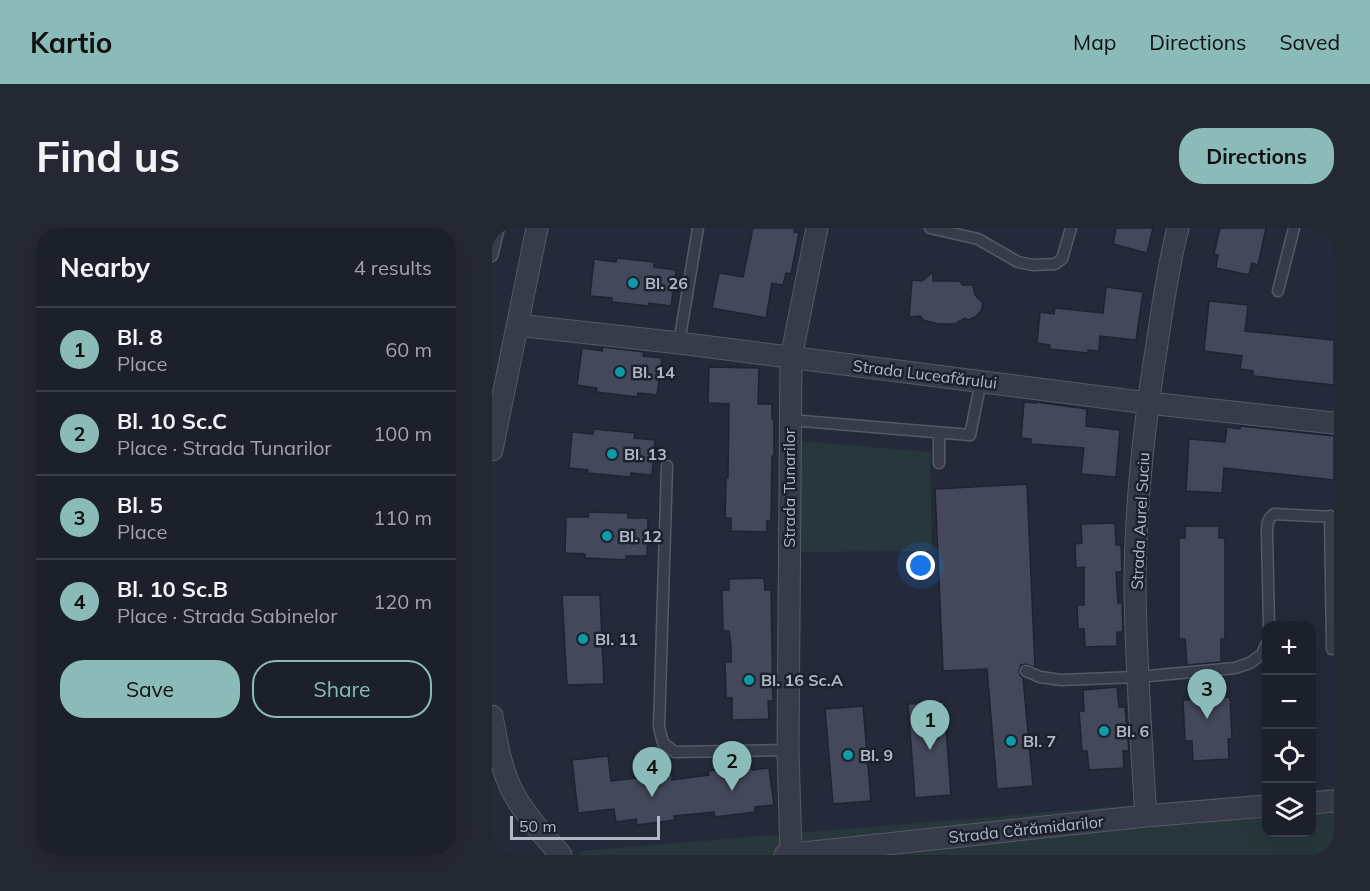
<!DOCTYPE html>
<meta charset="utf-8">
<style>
:root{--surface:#1b202b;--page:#242833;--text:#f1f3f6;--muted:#a0a3a9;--line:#393e47;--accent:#8bbbb9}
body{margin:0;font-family:Mulish,sans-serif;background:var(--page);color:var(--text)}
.controls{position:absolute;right:18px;bottom:18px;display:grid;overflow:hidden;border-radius:12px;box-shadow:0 6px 24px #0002}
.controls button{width:54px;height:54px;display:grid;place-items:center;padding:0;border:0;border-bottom:2px solid var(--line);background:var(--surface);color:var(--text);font:30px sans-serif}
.scale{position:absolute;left:18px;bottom:15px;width:150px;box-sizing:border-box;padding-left:6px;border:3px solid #b3b7c5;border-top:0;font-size:16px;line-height:21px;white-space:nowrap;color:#b3b7c5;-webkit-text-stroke:4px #1d212e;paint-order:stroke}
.you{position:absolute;left:429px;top:338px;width:21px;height:21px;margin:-15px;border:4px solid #fff;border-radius:50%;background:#1a73e8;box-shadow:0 0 0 9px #1a73e833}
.badge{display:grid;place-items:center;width:39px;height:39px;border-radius:50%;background:var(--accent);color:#111;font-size:20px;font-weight:700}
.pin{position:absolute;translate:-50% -50px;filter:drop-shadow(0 2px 3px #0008)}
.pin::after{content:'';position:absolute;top:32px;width:21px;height:18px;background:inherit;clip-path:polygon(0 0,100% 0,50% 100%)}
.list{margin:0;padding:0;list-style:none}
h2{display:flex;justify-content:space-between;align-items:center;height:78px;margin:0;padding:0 24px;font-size:26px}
h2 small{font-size:20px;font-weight:400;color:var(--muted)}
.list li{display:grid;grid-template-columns:39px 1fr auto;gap:18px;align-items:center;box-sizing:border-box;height:84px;padding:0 24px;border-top:2px solid var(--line)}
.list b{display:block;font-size:22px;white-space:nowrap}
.list p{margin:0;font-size:20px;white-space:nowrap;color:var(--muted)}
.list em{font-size:20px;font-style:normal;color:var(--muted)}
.actions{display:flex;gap:12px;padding:18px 24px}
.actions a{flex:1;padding:14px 0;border:2px solid var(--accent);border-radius:24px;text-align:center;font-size:21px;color:var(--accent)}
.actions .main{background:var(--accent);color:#111}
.icon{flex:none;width:33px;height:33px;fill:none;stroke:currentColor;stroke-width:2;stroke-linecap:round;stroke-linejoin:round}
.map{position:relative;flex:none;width:842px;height:627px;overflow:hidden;border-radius:24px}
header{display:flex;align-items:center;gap:36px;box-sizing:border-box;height:84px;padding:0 30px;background:var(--accent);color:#111}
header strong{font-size:28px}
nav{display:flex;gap:33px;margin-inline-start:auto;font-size:21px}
.intro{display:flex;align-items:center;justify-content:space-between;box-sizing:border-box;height:144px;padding:0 36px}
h1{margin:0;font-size:42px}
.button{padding:15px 27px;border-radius:24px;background:var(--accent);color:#111;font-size:21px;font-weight:700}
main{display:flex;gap:36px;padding:0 36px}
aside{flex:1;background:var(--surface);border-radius:24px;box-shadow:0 6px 24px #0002}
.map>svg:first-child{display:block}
.green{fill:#27373b}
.building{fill:#43495b;stroke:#1f2331;stroke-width:1.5}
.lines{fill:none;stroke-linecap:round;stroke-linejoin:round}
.service-casing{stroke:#565a68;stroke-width:13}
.minor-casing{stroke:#565a68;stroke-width:23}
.service{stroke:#383c4a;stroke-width:10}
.minor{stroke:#383c4a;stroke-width:21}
.culture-dot{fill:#0f9aa8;stroke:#1d212e;stroke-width:2}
.labels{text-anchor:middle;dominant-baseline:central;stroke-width:5;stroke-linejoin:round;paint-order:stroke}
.poi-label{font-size:16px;font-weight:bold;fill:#b3b7c5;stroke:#1d212e;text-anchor:start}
.street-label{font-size:16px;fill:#b3b7c5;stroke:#1d212e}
</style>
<header>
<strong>Kartio</strong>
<nav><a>Map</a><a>Directions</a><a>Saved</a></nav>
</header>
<div class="intro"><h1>Find us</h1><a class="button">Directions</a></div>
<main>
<aside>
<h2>Nearby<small>4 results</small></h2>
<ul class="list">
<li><span class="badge">1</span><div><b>Bl. 8</b><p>Place</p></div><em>60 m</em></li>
<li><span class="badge">2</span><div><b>Bl. 10 Sc.C</b><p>Place · Strada Tunarilor</p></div><em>100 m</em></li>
<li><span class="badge">3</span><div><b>Bl. 5</b><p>Place</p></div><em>110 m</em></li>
<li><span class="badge">4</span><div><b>Bl. 10 Sc.B</b><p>Place · Strada Sabinelor</p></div><em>120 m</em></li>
</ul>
<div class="actions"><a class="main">Save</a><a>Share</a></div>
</aside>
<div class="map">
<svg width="842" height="627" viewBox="0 0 842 627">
<rect width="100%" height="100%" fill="#242a39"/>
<!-- green -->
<path class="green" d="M 308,213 L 438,224 L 440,323 L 304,324 Z
M 842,560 L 842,627 L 87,627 L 90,623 L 774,566 L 774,604 L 820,604 L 820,562 Z"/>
<!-- building -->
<path class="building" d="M 261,0 L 303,0 L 302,4 L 307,5 L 299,46 L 294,45 L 291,57 L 280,55 L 274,90 L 220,80 L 227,45 L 251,49 Z
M 624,0 L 661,0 L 655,25 L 621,16 Z
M 728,0 L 774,0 L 766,37 L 760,35 L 757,47 L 724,40 L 726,27 L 722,26 Z
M 125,30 L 162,34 L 162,39 L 184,42 L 179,78 L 157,75 L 157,78 L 120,74 L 120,70 L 98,68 L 102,31 L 124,34 Z
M 441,44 L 441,53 L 467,53 L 471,57 L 481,57 L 483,67 L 491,75 L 489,83 L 483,89 L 476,92 L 473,90 L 463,96 L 446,96 L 431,92 L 428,88 L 417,89 L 420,52 L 430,53 Z
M 614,59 L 651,64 L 644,112 L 608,108 L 607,123 L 596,122 L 596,125 L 557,121 L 558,117 L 545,115 L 548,84 L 562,86 L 563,80 L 611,85 Z
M 717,73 L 756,77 L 753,103 L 842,112 L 842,157 L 761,148 L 761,143 L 748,141 L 750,128 L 712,123 Z
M 111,119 L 152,124 L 151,128 L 170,130 L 165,167 L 146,165 L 145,169 L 104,164 L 105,160 L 85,157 L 90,120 L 110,123 Z
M 217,139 L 267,140 L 266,176 L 280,176 L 280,191 L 282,191 L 282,228 L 280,228 L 279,293 L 275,293 L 275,304 L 239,303 L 239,290 L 233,290 L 234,250 L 236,250 L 237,176 L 216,175 Z
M 532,174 L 544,175 L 544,174 L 595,181 L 594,198 L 628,202 L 624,249 L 589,246 L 592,220 L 539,216 L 539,211 L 529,210 Z
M 748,198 L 842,208 L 842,252 L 732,240 L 730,265 L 694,263 L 697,211 L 733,214 L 735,199 L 748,201 Z
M 102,201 L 143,205 L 142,210 L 163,212 L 160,247 L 139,245 L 139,249 L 95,245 L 96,242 L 77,240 L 80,204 L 101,206 Z
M 535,256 L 543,439 L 533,436 L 529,437 L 527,443 L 528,447 L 531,450 L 541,558 L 505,561 L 495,441 L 451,443 L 443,261 Z
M 97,284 L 136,285 L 136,290 L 156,290 L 155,328 L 134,328 L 134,332 L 93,330 L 93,326 L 73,325 L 74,289 L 96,289 Z
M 623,295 L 624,317 L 629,317 L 630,344 L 624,344 L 626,375 L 630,375 L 631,404 L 625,404 L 625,418 L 593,419 L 592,401 L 586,401 L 585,377 L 592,377 L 592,339 L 584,340 L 583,316 L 590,315 L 589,296 Z
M 693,298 L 727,298 L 727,310 L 733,310 L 733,411 L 729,411 L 729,434 L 695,437 L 693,411 L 687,411 L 687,310 L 693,310 Z
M 272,350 L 273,362 L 279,362 L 281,473 L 276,473 L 277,491 L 240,492 L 240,470 L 234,470 L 233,434 L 239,434 L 239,418 L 237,403 L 231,403 L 230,362 L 237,362 L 237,351 Z
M 70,367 L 108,367 L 112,456 L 75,457 Z
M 729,449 L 731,449 L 732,469 L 738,469 L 740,511 L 736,511 L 737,531 L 701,533 L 700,513 L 693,513 L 691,472 L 697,472 L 696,452 Z
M 625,459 L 627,479 L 633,479 L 637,523 L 631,523 L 632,540 L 597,542 L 595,523 L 590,523 L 587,483 L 592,483 L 591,462 Z
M 452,474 L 459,567 L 423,570 L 416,476 Z
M 371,478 L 379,573 L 341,576 L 333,481 Z
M 116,528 L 119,553 L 180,546 L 180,552 L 217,547 L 216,543 L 259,538 L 260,542 L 277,540 L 282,577 L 263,579 L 263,584 L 223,589 L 222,584 L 182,588 L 183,592 L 145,597 L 144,591 L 124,594 L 122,581 L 86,585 L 80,532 Z"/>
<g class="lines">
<defs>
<path id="service" d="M 438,0 L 486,11 L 526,34 L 541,37 L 563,36 L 570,31 L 579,0
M 0,28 L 7,0
M 786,63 L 802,0
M 187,115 L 206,0
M 298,192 L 478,207 L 489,153
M 447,235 L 447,205
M 175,238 L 167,499 L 171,515 L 183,524 L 296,522
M 838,288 L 840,421
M 777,398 L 775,305 C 775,297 775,291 782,286 L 842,289
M 534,443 L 548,449 L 569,452 L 645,449 L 689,445 L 743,440 L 758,435 L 770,426 L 774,417"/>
<path id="minor" d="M 25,97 L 187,115 L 656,175 L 842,195
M 0,222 L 45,0
M 0,488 C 4,510 8,535 17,556 C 27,580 51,607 69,627
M 820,575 L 842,573
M 654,588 C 649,512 644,437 643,361 C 643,279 652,197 665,116 C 671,77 676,38 686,0
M 299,626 L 296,522 L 299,130 L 325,0
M 293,627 L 654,588 L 774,578"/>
</defs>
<!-- service casing -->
<use href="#service" class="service-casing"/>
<!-- minor casing -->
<use href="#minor" class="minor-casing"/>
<!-- service -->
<use href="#service" class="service"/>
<!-- minor -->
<use href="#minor" class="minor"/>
</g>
<!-- markers -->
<g class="culture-dot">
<circle cx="141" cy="55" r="6"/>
<circle cx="128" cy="144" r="6"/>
<circle cx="120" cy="226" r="6"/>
<circle cx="115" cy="308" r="6"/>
<circle cx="91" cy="411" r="6"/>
<circle cx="257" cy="452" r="6"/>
<circle cx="612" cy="503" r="6"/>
<circle cx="519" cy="513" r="6"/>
<circle cx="356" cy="527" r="6"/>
</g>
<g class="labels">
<!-- poi labels -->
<g class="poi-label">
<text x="153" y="55">Bl. 26</text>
<text x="140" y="144">Bl. 14</text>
<text x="132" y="226">Bl. 13</text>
<text x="127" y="308">Bl. 12</text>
<text x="103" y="411">Bl. 11</text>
<text x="269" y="452">Bl. 16 Sc.A</text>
<text x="624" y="503">Bl. 6</text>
<text x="531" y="513">Bl. 7</text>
<text x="368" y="527">Bl. 9</text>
</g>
<!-- street labels -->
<g class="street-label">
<text transform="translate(433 146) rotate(7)">Strada Luceafărului</text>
<text transform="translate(297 260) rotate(-90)">Strada Tunarilor</text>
<text transform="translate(648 293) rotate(-87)">Strada Aurel Suciu</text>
<text transform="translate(534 601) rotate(-6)">Strada Cărămidarilor</text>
</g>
</g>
</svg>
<div class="controls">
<button>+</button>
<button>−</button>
<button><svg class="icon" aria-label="locate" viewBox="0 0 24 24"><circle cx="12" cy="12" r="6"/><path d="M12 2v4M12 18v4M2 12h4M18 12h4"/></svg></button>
<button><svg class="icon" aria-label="layers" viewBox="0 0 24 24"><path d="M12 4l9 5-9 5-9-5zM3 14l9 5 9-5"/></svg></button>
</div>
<div class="scale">50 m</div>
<div class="you"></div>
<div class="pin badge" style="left:438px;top:522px">1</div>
<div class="pin badge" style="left:240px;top:563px">2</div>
<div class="pin badge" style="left:715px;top:491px">3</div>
<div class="pin badge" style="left:160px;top:569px">4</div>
</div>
</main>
